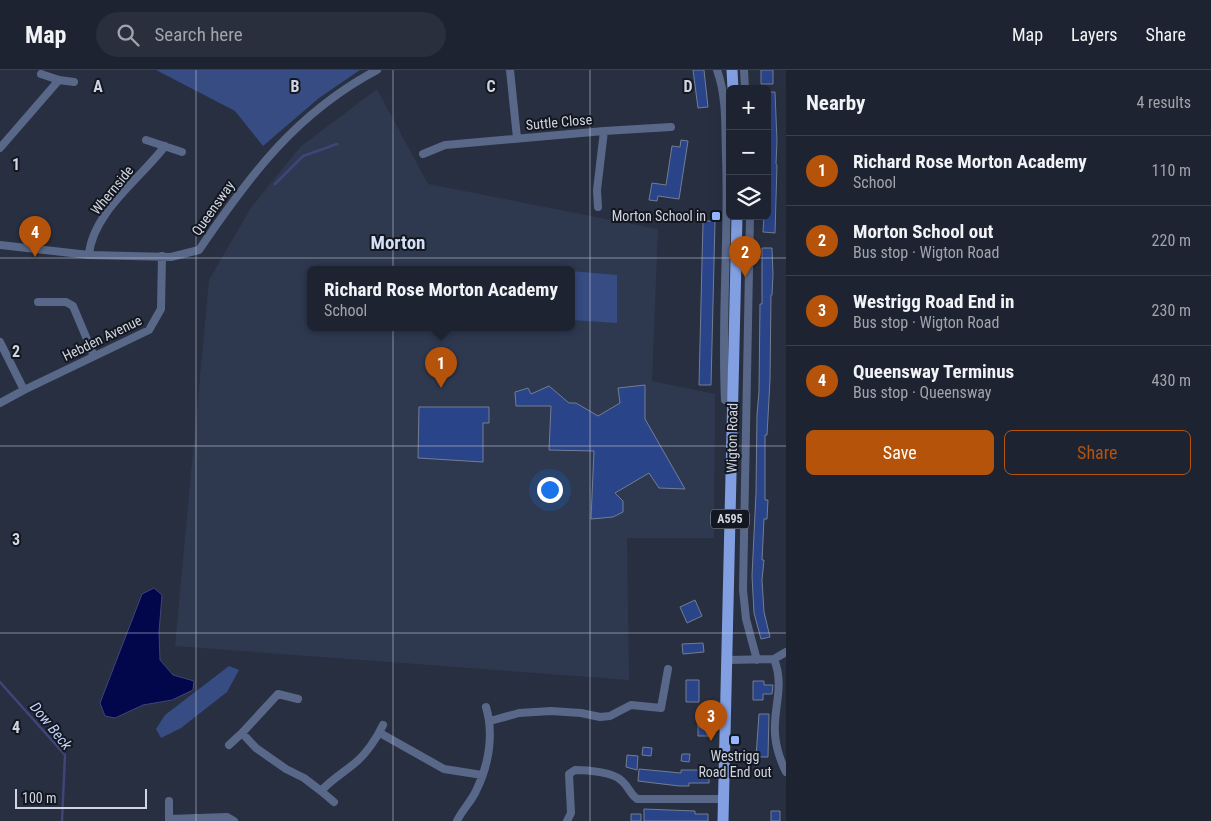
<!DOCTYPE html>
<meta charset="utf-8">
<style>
:root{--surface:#1d2331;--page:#2a2f3d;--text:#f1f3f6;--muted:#a0a4ab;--line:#3b404d;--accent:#b45309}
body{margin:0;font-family:"Roboto Condensed",sans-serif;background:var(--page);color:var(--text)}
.controls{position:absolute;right:15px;top:15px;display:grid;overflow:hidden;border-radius:8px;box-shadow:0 5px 20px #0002}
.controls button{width:45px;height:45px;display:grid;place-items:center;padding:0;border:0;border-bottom:1px solid var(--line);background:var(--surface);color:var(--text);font:25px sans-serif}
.scale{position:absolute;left:15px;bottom:12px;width:132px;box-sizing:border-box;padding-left:5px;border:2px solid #d0d5e1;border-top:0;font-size:14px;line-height:18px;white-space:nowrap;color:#d0d5e1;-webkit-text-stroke:4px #13171f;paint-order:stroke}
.you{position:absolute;left:549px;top:419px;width:18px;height:18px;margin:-12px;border:4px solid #fff;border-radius:50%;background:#1a73e8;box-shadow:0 0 0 8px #1a73e833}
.badge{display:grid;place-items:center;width:32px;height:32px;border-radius:50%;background:var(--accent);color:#fff;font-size:16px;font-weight:700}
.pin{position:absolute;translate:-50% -41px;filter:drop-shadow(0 1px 2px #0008)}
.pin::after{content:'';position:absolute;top:26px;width:18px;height:15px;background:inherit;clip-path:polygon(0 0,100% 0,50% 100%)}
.popup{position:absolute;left:307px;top:196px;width:268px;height:65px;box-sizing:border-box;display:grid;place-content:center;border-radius:8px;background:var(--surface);filter:drop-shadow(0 1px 4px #0005);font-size:16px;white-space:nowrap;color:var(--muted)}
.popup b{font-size:19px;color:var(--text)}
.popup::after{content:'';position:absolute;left:50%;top:100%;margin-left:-10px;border:10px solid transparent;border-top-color:var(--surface)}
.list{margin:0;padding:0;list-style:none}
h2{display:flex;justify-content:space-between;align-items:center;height:65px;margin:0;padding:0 20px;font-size:21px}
h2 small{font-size:16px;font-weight:400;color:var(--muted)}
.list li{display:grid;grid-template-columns:32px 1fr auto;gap:15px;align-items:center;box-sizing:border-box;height:70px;padding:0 20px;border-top:1px solid var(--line)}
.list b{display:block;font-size:19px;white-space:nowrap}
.list p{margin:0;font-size:16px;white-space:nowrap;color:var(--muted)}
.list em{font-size:16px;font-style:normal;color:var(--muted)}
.actions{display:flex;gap:10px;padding:15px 20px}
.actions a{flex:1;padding:11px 0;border:1px solid var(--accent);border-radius:8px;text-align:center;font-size:18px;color:var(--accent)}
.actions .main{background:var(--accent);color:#fff}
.icon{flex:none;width:28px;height:28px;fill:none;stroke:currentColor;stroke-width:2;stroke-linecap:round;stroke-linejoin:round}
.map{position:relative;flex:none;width:786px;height:751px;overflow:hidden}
header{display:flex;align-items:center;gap:30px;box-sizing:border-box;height:70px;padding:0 25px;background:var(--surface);border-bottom:1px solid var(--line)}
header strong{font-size:24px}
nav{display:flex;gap:28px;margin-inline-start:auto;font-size:18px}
.search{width:350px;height:45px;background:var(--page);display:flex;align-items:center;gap:12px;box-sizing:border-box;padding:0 18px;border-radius:28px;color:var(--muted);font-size:19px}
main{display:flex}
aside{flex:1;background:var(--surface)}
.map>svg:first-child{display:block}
.built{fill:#2e3950;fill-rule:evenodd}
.green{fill:#364c82}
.water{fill:#02064b;stroke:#404478}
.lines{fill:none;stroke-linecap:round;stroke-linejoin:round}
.stream{stroke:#404478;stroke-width:2.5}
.building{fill:#2a4489;stroke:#737d92}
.street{stroke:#596888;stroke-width:8}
.primary{stroke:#829fe1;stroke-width:11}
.grid{fill:none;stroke:#d0d5e1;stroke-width:1;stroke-opacity:0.55}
.poi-dot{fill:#97b6fd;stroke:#13171f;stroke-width:2}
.labels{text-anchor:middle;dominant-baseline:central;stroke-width:4;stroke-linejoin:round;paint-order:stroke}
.shield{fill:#13171f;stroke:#979ca7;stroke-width:1}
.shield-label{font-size:12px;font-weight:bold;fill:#d0d5e1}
.street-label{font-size:14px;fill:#d0d5e1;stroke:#13171f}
.poi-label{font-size:14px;fill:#d0d5e1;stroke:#13171f;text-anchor:end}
.water-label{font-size:15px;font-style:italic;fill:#bfd1fa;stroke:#13171f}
.district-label{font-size:19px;font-weight:bold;fill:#d4dff7;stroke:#13171f}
.grid-label{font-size:16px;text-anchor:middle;font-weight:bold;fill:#d0d5e1;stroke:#13171f;stroke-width:4;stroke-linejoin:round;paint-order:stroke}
</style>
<header>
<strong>Map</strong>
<div class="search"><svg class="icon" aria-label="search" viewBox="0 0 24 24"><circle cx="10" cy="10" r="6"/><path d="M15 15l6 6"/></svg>Search here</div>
<nav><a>Map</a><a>Layers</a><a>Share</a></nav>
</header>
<main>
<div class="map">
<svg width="786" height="751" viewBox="0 0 786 751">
<rect width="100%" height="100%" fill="#272f41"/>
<!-- built -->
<path class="built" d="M 377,19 L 428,114 L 658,159 L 652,311 L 715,324 L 714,468 L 627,468 L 629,610 L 175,576 L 209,210 L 250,139 L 300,77 ZM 311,199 L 571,199 L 571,257 L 311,257 Z"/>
<!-- green -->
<path class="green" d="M 156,0 L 360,0 L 319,28 L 263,76 L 235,41 Z
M 571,201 L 617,205 L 617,253 L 571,250 Z
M 229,596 L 239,600 L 227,622 L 181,658 L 161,668 L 156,659 L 165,645 Z"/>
<!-- water -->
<path class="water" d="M 154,518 L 162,525 L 159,562 L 160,590 L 173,605 L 194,611 L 193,620 L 172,630 L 143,635 L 115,648 L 105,646 L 100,633 L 142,524 Z"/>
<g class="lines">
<!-- stream -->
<path class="stream" d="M 275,114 L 303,86 L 337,74
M 0,612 L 65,685 L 62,751"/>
</g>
<!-- building -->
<path class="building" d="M 693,0 L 704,0 L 708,37 L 698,38 Z
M 761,0 L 773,0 L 773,14 L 761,14 Z
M 767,22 L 775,22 L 777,71 L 776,94 L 777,95 L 775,163 L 763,162 L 764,146 L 767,146 Z
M 681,70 L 688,71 L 679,129 L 658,126 L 657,131 L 649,130 L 652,113 L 666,115 L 672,76 L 680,77 Z
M 703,151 L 715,151 L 711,315 L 699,315 Z
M 762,178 L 772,178 L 773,205 L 772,225 L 771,225 L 770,310 L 767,365 L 765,365 L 765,430 L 768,430 L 767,449 L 764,449 L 762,490 L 764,490 L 762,510 L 764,542 L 770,567 L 761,569 L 754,543 L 752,506 L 756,423 L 757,345 L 759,321 L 760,234 L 762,234 Z
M 645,315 L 645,349 L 685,419 L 659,418 L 649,403 L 615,423 L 623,431 L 623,442 L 613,447 L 591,449 L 594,381 L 549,380 L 551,336 L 516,336 L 515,322 L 528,318 L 531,324 L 549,316 L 569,333 L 576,333 L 598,346 L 620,333 L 618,318 Z
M 419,337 L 489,337 L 489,353 L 483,353 L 483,392 L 418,388 Z
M 695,530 L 702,546 L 687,553 L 680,537 Z
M 703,573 L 704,582 L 683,584 L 682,574 Z
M 686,610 L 699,610 L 699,632 L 686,632 Z
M 753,611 L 764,611 L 764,615 L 773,615 L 772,624 L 763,624 L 763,630 L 753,630 Z
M 759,644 L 769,644 L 768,687 L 756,687 Z
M 698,654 L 711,655 L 711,666 L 698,666 Z
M 643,677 L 652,678 L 651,686 L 642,685 Z
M 682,684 L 690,684 L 689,692 L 681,691 Z
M 627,685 L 638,686 L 637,700 L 626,697 Z
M 639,699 L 681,703 L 681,700 L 709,700 L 709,713 L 689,713 L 689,716 L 679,716 L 638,711 Z
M 644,739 L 695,741 L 695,744 L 708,744 L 708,751 L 644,751 Z
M 771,741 L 780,741 L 780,751 L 771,751 Z
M 631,744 L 641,744 L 641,751 L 631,751 Z"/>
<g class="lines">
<!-- street -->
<path class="street" d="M 510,0 L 517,68
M 717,0 C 727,27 725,58 726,86 C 729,168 721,249 725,330 L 733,329
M 744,0 L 745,19
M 41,4 L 59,10 L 74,12
M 146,70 L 182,82
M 0,78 L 59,10
M 423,84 L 445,75 L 604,61 L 671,57
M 598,137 L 597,120 L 604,61
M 750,146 L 743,520 L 746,549 L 757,590
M 0,175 L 89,185 L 171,187 L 199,180 C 250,105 296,43 377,0
M 89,185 C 92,143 141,108 165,76
M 38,232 L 66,232 L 73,236 L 94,286
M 0,272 L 24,320
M 0,333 L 24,320 L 149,260 L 161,239 L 162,186
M 774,589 C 785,617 773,637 775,664 C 776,678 780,690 786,702
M 727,590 L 774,589 L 786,582
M 490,651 L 519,643 L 551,641 L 581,643 L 600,647 L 610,646 L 631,635 L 661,638 L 668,599
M 242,663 L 256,678 L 286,699 L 304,708 L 321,721 C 331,710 343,703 355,693 C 366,684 377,668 383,655
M 380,663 L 444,699 L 482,705
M 229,675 L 242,663 L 278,624 L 298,629
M 321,721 L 334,732
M 169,749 L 227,747 L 234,751
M 169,751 L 169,731
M 457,751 C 462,740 471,732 476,721 C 489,695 494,664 486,637
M 567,751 L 571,743 L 569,704 L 575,700 C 587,700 614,702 622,711 C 629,717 629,723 637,729 L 724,729"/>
<!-- primary -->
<path class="primary" d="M 732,0 L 733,19
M 723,751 L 737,146"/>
</g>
<!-- grid -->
<path class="grid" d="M 196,0 L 196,751M 393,0 L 393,751M 590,0 L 590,751M 0,188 L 786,188M 0,376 L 786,376M 0,563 L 786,563"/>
<!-- markers -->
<g class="poi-dot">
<rect x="711" y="141" width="10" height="10" rx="2.5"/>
<rect x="730" y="665" width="10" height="10" rx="2.5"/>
</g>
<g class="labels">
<!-- shield labels -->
<rect class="shield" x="711" y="439.5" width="38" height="19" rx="4"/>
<g class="shield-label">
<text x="730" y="449">A595</text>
</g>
<!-- street labels -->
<g class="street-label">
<text transform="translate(559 52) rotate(-5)">Suttle Close</text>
<text transform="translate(112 120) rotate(-51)">Whernside</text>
<text transform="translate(213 138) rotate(-55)">Queensway</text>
<text transform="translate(102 268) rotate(-26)">Hebden Avenue</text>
<text transform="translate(732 368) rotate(-89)">Wigton Road</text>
</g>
<!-- poi labels -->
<g class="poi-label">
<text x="706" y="146">Morton School in</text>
<text x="735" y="686" text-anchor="middle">Westrigg<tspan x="735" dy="16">Road End out</tspan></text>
</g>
<!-- water labels -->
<g class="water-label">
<text transform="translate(51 656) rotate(51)">Dow Beck</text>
</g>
<!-- district labels -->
<g class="district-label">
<text x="398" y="172">Morton</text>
</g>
</g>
<g class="grid-label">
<text x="98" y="22">A</text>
<text x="295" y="22">B</text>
<text x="491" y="22">C</text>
<text x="688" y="22">D</text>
<text x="16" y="100">1</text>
<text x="16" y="287">2</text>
<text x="16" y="475">3</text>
<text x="16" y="663">4</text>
</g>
</svg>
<div class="controls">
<button>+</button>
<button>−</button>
<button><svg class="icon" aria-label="layers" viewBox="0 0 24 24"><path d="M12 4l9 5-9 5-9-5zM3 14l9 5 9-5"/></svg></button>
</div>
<div class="scale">100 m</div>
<div class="you"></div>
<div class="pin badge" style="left:441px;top:318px">1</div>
<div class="popup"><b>Richard Rose Morton Academy</b>School</div>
<div class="pin badge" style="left:745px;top:207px">2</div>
<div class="pin badge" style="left:711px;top:671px">3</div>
<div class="pin badge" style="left:35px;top:187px">4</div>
</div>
<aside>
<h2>Nearby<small>4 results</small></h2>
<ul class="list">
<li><span class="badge">1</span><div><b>Richard Rose Morton Academy</b><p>School</p></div><em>110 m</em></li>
<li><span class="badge">2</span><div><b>Morton School out</b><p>Bus stop · Wigton Road</p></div><em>220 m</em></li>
<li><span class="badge">3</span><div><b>Westrigg Road End in</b><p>Bus stop · Wigton Road</p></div><em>230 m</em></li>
<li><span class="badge">4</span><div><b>Queensway Terminus</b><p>Bus stop · Queensway</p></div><em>430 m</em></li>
</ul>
<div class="actions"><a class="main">Save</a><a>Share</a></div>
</aside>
</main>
